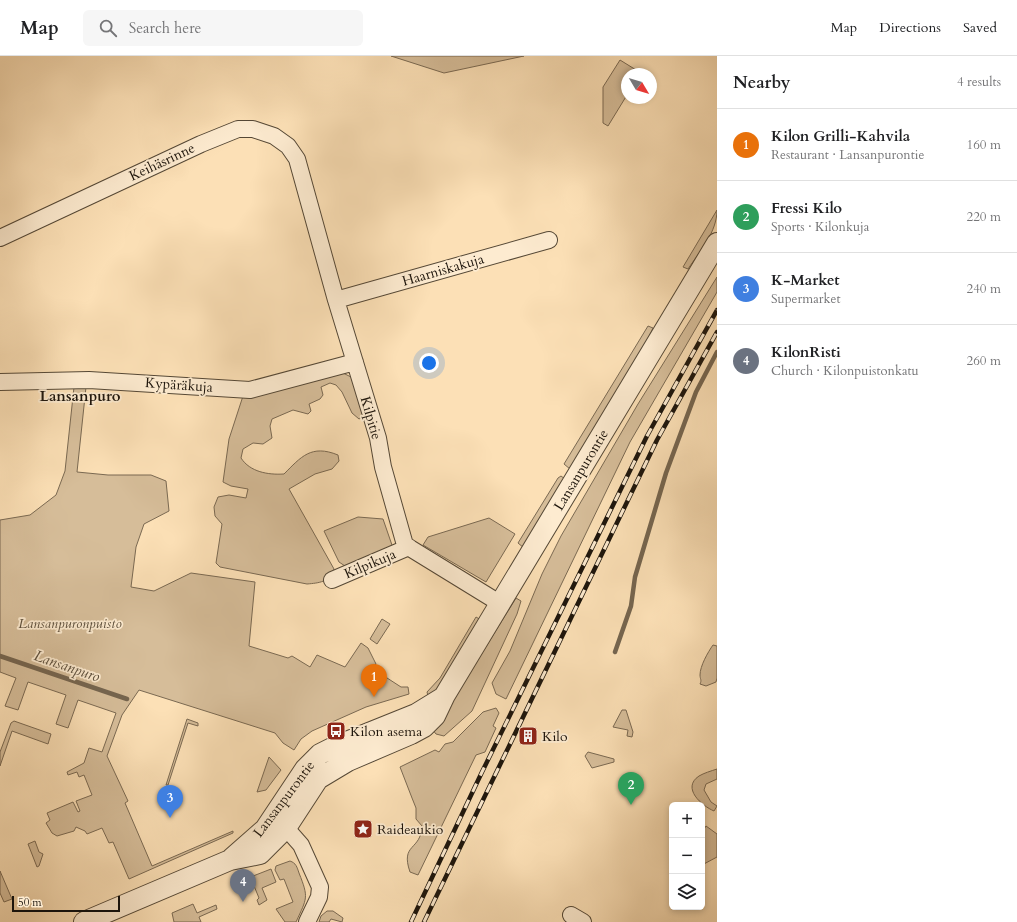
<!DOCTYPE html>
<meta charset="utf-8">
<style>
:root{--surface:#fff;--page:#f6f6f6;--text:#202124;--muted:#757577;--line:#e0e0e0;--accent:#8f2418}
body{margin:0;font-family:Cardo,serif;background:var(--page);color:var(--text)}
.controls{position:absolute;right:12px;bottom:12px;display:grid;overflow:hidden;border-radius:6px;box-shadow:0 2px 6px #0003}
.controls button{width:36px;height:36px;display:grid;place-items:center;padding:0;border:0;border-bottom:1px solid var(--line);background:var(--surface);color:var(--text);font:20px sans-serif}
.compass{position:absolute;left:621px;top:12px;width:36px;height:36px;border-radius:50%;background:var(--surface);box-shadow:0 2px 6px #0003;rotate:128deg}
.scale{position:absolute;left:12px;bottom:10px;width:108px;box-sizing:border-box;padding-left:4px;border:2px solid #1d150c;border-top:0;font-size:11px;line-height:14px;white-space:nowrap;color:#1d150c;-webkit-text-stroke:3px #fdebd0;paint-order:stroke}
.you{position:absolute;left:429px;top:307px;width:14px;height:14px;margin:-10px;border:3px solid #fff;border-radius:50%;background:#1a73e8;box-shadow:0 0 0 6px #1a73e833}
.badge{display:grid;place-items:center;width:26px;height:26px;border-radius:50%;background:var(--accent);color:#fff;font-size:13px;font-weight:700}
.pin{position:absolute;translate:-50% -33px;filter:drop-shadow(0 1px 2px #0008)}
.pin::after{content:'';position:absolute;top:21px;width:14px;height:12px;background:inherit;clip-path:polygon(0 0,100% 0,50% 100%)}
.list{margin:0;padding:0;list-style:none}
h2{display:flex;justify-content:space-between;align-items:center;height:52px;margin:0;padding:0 16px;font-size:17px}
h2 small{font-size:13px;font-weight:400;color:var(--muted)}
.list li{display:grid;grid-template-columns:26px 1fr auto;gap:12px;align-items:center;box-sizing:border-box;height:72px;padding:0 16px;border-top:1px solid var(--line)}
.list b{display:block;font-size:15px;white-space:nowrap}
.list p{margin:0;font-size:13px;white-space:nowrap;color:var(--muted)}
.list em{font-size:13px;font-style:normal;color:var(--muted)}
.icon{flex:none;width:22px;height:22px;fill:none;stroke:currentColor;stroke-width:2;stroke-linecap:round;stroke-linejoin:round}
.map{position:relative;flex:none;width:717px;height:866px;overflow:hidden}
header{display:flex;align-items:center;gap:24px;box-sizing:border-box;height:56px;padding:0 20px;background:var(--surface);border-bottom:1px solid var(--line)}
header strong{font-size:19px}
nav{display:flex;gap:22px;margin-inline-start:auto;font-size:14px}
.search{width:280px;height:36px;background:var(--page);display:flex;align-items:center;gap:10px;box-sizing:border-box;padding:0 14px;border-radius:6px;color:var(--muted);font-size:15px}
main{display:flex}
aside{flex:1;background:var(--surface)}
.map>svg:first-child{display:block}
.green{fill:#d6bd99;stroke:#7a6952}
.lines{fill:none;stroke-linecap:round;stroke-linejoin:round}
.stream{stroke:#75654f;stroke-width:4.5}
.minor-casing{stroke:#554836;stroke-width:18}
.tertiary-casing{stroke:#554836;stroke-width:22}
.minor{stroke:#fdebd0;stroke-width:16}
.tertiary{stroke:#fdebd0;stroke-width:20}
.rail-casing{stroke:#1d150c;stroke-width:4.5}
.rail{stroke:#fdebd0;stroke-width:3;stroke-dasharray:9;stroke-linecap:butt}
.labels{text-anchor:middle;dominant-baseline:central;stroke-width:3.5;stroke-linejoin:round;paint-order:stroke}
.street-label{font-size:14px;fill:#1d150c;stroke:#fdebd0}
.park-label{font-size:14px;font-style:italic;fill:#5e503d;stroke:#fdebd0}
.poi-label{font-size:14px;fill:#1d150c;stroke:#fdebd0;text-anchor:start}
.neighbourhood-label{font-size:15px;font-weight:bold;fill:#1d150c;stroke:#fdebd0}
.water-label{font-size:15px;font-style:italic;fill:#5f513e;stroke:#fdebd0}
</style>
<header>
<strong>Map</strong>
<div class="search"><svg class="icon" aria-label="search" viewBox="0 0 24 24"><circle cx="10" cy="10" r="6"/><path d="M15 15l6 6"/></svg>Search here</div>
<nav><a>Map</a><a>Directions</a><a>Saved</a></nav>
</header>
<main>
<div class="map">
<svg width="717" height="866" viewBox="0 0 717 866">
<rect width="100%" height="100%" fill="#fce0b6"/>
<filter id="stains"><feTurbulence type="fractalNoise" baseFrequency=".005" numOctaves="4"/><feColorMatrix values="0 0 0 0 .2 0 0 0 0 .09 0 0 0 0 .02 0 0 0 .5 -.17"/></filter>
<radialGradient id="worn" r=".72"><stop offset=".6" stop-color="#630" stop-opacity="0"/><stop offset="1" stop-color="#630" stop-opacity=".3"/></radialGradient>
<!-- green -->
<path class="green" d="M 391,0 L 524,0 L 444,17 Z
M 620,4 L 641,17 L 627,18 L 627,39 L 608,70 L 603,67 L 603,31 Z
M 717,154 C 717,176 700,195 688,213 L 683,211 Z
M 717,221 L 717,236 L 630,386 L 506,643 L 496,638 L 492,627 L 510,595 L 542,518 L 561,480 L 638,348 Z
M 648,270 L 653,272 L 643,293 L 570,413 L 564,408 Z
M 341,316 L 353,322 L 363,361 L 359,363 L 352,357 L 342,336 L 336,329 L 330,327 L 321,331 L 323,339 L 320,343 L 309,348 L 311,355 L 308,358 L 293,354 L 272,363 L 270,370 L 272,382 L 263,388 L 253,387 L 243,393 L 241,402 C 250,416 268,419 284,418 C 301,401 311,388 338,399 L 339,405 L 332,413 L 315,418 L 289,433 L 334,513 C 330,526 319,527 307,528 L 220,511 L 216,507 L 222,468 L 215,460 L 214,451 L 218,441 L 229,439 L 246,442 L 248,433 L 231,430 L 223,426 L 229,383 L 243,340 Z
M 74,331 L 86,331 L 77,416 L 108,419 L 151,419 L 166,425 L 169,455 L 144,468 L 136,491 L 131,531 L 154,535 L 191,517 L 255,526 L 249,590 L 288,602 L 292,600 L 310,611 L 317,599 L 345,611 L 361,587 L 368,592 L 376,608 L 368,618 L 384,620 L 401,631 L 408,631 L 409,638 L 366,651 L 312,675 L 301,683 L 294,694 L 283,687 L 275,677 L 139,634 L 122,659 L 107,700 L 128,745 L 125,747 L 152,810 L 233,775 L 233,777 L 129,823 L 113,786 L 109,787 L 102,772 L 87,778 L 85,775 L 76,771 L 74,775 L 57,780 L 52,777 L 46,767 L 50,764 L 47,757 L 73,746 L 78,756 L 80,755 L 76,745 L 92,739 L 84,719 L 79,721 L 77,716 L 68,719 L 67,716 L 84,707 L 89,692 L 102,696 L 116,657 L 78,644 L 68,672 L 56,668 L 66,639 L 28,626 L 18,654 L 5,650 L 16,622 L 0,616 L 0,464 L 30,459 L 56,439 L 65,415 Z
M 561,420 L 565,423 L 524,492 L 518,487 L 558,422 Z
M 358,461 L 383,463 L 393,492 L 345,510 L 339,506 L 324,475 Z
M 489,462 L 515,478 L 486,526 L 423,489 L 428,481 Z
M 516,542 L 521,545 L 517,558 L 472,655 L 444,680 L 436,678 L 432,673 L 442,662 Z
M 476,561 L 481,564 L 447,619 L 432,641 L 428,640 L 427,636 L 440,622 Z
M 382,563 L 390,568 L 377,588 L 370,583 Z
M 713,589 L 717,590 L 717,622 L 716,626 L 706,630 L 700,628 C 702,624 700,623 700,619 C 700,610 708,596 713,589 Z
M 496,652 L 499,657 L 493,670 L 496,672 L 485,696 L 476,699 L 418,819 L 410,816 C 400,787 421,795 422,770 L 416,763 L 416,752 L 412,742 L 400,711 L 435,694 L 439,696 L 445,688 L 453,686 L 483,656 Z
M 622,654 L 626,654 L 633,676 L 632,681 L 627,680 L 628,674 L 613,671 Z
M 187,663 L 198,667 L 198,670 L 188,667 L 168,729 L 166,729 Z
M 14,665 L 51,678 L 48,688 L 12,675 L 0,710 L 0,696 L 11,667 Z
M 588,696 L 614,703 L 614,706 L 592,712 L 585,700 Z
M 269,701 L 281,714 L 266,734 L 257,736 Z
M 717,713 L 717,723 L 706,728 L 704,734 L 711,746 L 717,750 L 714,755 C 702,750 681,732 699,720 C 704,717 711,715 717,713 Z
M 706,770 L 717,778 L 717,801 L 702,809 L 702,776 Z
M 35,785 L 39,796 L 43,798 L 39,810 L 37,811 L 28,788 Z
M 290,805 C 296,807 297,811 299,817 C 309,842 307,842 296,866 L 285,866 L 276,853 L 293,846 L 284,823 L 280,824 L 275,814 L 276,810 Z
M 271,813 L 276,826 L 262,832 L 267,844 L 259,849 L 257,844 L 259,842 L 252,825 L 249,827 L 248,822 Z
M 0,815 L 12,843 L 4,846 L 0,837 Z
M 193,848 L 197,857 L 216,849 L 217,853 L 199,861 L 201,866 L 174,866 L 172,857 Z
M 327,855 L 333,855 L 343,862 L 342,866 L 331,863 L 329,866 L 319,866 L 321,860 Z"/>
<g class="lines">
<!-- stream -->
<path class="stream" d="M 615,596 L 631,550 L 635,521 L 666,417 L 696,336 L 717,296
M 0,600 L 127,643"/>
<defs>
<path id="minor" d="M 0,182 L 201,88 L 238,73 L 253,73 L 274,80 L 288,90 L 297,103 L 336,244 L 378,382 L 383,411 L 405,489 L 501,548
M 336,244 L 549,184
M 0,326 L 89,324 L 250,334 L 355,306
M 332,524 L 409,491
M 276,765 L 286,772 L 301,789 L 320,831 L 319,841 L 307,866
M 571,859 L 583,866"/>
<path id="tertiary" d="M 232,802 L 265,773 L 305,713 L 320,698 L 334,691 L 416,658 L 442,642
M 84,866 L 230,804 L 260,798 L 286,772 L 318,723 L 348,705 L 411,678 L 424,671 L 435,660 L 445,639 L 717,187"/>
</defs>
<!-- minor casing -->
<use href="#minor" class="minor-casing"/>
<!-- tertiary casing -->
<use href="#tertiary" class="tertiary-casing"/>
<!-- minor -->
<use href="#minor" class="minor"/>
<!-- tertiary -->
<use href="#tertiary" class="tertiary"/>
<defs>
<path id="rail" d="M 411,866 L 482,716 L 647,380 L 717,254
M 424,866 L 657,384 L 717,276"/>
</defs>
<!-- rail casing -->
<use href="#rail" class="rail-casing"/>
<!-- rail -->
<use href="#rail" class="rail"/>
</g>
<!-- icons -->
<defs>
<symbol id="bus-square" viewBox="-11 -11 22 22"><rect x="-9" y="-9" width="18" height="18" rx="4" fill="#8f2418" stroke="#fdebd0"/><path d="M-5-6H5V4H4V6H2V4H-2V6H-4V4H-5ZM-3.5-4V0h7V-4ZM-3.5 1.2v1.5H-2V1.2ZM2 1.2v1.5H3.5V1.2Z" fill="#fff"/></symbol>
<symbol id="building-square" viewBox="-11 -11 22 22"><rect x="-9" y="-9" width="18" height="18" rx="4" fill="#8f2418" stroke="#fdebd0"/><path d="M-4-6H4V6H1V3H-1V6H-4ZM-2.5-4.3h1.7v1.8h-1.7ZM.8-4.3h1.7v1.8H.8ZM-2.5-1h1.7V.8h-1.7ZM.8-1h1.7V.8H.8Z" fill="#fff"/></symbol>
<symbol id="sight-square" viewBox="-11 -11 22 22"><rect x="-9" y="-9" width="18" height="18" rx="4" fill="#8f2418" stroke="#fdebd0"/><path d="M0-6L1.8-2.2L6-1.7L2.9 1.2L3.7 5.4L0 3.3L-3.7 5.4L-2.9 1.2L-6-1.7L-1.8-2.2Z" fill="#fff"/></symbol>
</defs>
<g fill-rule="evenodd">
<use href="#bus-square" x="325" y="664" width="22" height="22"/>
<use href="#building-square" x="517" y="669" width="22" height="22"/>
<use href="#sight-square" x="352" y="762" width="22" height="22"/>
</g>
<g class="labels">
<!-- street labels -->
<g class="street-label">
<text transform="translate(162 106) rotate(-25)">Keihäsrinne</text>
<text transform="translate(443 214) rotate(-16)">Haarniskakuja</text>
<text transform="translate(179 329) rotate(4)">Kypäräkuja</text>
<text transform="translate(371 362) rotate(74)">Kilpitie</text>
<text transform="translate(581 414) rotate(-59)">Lansanpurontie</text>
<text transform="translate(370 508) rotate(-23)">Kilpikuja</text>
<text transform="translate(284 743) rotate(-53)">Lansanpurontie</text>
</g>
<!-- park labels -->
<g class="park-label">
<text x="70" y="567">Lansanpuronpuisto</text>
</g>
<!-- poi labels -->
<g class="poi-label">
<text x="350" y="675">Kilon asema</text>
<text x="542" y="680">Kilo</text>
<text x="377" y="773">Raideaukio</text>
</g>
<!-- neighbourhood labels -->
<g class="neighbourhood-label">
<text x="80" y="340">Lansanpuro</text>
</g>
<!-- water labels -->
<g class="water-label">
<text transform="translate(67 610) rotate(19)">Lansanpuro</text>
</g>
</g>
<rect width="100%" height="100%" filter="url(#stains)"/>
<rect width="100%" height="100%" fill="url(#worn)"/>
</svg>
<div class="controls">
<button>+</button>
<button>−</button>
<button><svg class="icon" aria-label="layers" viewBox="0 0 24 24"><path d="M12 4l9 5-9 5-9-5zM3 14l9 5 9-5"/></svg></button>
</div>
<svg class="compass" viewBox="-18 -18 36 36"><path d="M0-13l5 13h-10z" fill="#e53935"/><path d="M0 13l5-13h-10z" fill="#757577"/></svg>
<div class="scale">50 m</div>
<div class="you"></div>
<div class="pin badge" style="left:374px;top:641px;background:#e8710a">1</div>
<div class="pin badge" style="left:631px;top:749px;background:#2e9e5b">2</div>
<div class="pin badge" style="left:170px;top:762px;background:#3f7fe0">3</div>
<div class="pin badge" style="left:243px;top:846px;background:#6b7280">4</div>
</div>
<aside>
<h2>Nearby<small>4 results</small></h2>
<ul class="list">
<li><span class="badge" style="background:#e8710a">1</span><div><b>Kilon Grilli-Kahvila</b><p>Restaurant · Lansanpurontie</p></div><em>160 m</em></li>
<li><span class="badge" style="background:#2e9e5b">2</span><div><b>Fressi Kilo</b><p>Sports · Kilonkuja</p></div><em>220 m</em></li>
<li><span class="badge" style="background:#3f7fe0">3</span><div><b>K-Market</b><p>Supermarket</p></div><em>240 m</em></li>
<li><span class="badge" style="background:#6b7280">4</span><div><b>KilonRisti</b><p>Church · Kilonpuistonkatu</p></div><em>260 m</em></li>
</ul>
</aside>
</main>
